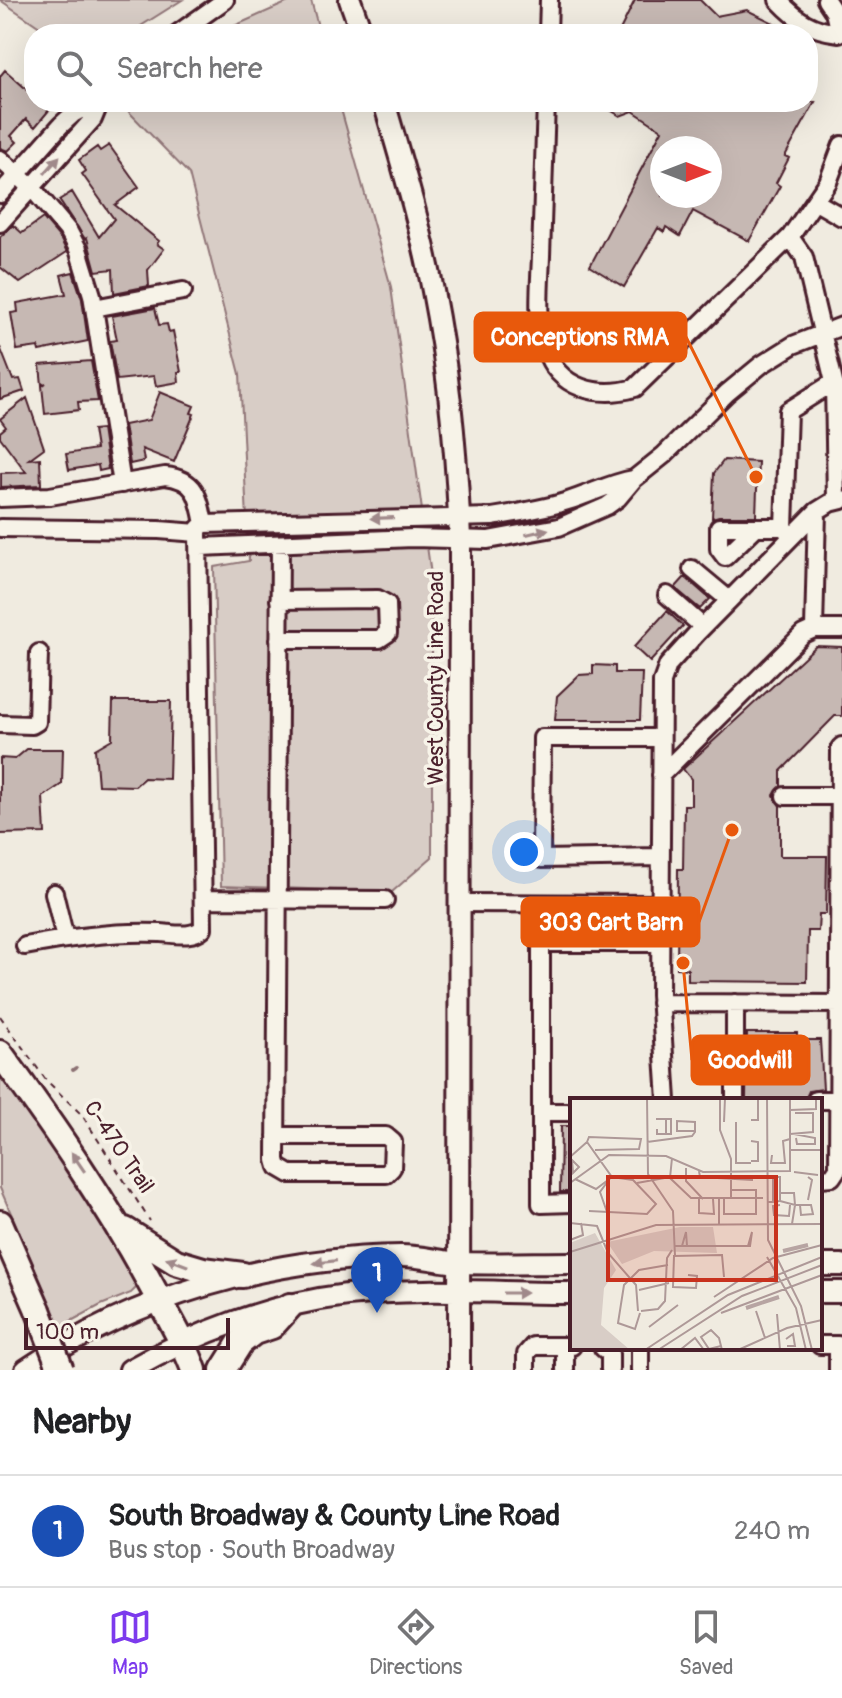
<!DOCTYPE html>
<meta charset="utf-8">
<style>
:root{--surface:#fff;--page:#f2f2f2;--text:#202124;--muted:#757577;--line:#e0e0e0;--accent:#7c3aed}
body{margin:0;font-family:Pangolin,sans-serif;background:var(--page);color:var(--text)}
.compass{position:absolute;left:650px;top:136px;width:72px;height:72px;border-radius:50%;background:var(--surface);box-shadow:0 8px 32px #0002;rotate:90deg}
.scale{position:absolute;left:24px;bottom:20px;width:206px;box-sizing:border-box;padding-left:8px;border:4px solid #4a1f2b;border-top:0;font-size:22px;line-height:28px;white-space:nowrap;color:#4a1f2b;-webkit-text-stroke:6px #f7f3e8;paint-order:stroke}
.you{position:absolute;left:524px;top:852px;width:28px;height:28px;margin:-20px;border:6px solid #fff;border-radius:50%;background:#1a73e8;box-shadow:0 0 0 12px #1a73e833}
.badge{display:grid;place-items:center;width:52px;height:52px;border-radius:50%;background:var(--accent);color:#fff;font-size:26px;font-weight:700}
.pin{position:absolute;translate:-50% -66px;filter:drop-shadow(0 2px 4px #0008)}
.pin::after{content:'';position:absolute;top:42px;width:28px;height:24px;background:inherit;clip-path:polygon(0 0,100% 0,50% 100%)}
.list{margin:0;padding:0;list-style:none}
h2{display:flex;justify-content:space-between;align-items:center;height:104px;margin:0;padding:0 32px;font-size:34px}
h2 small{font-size:26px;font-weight:400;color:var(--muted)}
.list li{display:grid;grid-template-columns:52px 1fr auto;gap:24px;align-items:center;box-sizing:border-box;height:112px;padding:0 32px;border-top:2px solid var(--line)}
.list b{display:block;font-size:30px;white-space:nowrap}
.list p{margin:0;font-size:26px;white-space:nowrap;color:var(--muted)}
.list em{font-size:26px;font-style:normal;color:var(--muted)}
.icon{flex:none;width:44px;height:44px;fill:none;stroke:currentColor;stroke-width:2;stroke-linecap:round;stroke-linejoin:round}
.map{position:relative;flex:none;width:842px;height:1370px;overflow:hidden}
.search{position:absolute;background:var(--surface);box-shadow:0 8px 32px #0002;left:24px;right:24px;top:24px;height:88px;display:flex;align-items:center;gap:20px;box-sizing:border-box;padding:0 28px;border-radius:32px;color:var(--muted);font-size:30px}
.sheet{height:216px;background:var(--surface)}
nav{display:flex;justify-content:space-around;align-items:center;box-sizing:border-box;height:112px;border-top:2px solid var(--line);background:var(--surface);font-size:22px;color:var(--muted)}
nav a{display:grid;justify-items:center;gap:4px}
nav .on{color:var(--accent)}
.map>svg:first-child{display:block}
.green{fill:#d8cdc6;stroke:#917678;stroke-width:2}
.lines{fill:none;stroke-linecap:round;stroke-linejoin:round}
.stream{stroke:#8b6f72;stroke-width:4}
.building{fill:#c6b8b3;stroke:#4a1f2b;stroke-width:2;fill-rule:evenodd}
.minor-casing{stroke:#4a1f2b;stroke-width:22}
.major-casing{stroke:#4a1f2b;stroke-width:26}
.highway-casing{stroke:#4a1f2b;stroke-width:30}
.path{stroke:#4a1f2b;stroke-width:2;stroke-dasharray:6 6;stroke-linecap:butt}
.minor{stroke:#f7f3e8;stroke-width:16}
.major{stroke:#f7f3e8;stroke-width:20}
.highway{stroke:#f7f3e8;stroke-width:24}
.highway-bridge-casing{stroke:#4a1f2b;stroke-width:30;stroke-linecap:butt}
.highway-bridge{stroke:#f7f3e8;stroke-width:24}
.oneway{fill:#a0898a}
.labels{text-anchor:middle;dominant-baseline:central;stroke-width:7;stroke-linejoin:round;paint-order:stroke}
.street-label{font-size:22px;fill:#4a1f2b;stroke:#f7f3e8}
.inset-river{fill:none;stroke:#b7a4a2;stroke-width:4}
.inset-road{fill:none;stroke:#ae9998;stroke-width:2}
.view{fill:#c8321e;fill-opacity:0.15;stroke:#c8321e;stroke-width:4}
.inset-edge{fill:none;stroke:#4a1f2b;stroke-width:4}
.leader{fill:none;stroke:#e8590c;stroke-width:3}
.callout-dot{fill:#e8590c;stroke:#f7f3e8;stroke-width:3}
.callout{fill:#e8590c;stroke:#e8590c;stroke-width:3}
.callout-label{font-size:24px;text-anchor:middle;font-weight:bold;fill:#fff}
</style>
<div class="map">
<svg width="842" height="1370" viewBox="0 0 842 1370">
<rect width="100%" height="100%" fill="#f0ebe0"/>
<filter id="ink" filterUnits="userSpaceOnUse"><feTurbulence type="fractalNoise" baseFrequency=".0125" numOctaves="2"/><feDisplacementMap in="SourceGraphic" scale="16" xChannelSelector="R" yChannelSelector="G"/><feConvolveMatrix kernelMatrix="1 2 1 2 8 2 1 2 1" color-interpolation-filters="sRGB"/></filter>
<g filter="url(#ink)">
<!-- green -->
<path class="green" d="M 0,0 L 182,0 L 128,34 L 50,34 Z
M 293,0 L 311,0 L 320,34 L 216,34 Z
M 139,102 L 339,102 L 391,287 L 432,582 L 432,857 L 392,892 L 221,886 L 214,567 L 249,561 L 240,374 L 189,174 L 129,112 Z
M 0,1071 L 102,1218 L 139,1285 L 131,1293 L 101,1305 L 60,1327 L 0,1188 Z"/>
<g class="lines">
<!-- stream -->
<path class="stream" d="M 73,1070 L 76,1068"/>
</g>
<!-- building -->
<path class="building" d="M 635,0 L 700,0 L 716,16 L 747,10 L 796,34 L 618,34 Z
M 5,70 L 34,96 L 34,102 L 42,102 L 50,109 L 35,127 L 26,119 L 11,136 L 17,142 L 8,151 L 0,148 L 0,76 Z
M 597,102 L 815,102 L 785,156 L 789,158 L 776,183 L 780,186 L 749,241 L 693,211 L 680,236 L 666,227 L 664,232 L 658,228 L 624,287 L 590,266 L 662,130 L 633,111 L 620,116 ZM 662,148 L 710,148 L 710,196 L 662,196 Z
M 109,145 L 139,187 L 115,205 L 159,241 L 157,244 L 164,249 L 148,270 L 149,286 L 114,293 L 113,269 L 96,271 L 87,238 L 85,239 L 59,200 L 72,192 L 99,237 L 114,219 L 82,174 L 86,171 L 79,160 L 97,147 L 100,151 Z
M 43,218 L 60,238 L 67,252 L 20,283 L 0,267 L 0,237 L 13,225 L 22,233 Z
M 73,272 L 82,299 L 88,341 L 39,351 L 38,347 L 17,350 L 11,313 L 18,312 L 17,303 L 66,294 L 61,275 Z
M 155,308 L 159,325 L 167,324 L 169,332 L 173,331 L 181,372 L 178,372 L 179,382 L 156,386 L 154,376 L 117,380 L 110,341 L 117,340 L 112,316 Z
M 0,347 L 13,380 L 20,379 L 24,391 L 0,399 Z
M 91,361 L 98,401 L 78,402 L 79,410 L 45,414 L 42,386 L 46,383 L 42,385 L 40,365 Z
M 160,392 L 194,406 L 191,413 L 194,414 L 174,462 L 142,449 L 144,461 L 130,464 L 124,425 L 149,420 Z
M 27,398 L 44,448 L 29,459 L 40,458 L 41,485 L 1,487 L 1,473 L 26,472 L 0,437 L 0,432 L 6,427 L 0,419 Z
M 102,429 L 108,469 L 99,471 L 98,465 L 69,470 L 66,454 L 96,449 L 93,430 Z
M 724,460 L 758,462 L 756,516 L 719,516 L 712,518 L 714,473 Z
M 685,577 L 710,599 L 700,609 L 675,588 Z
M 667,611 L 683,626 L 650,662 L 634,647 Z
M 816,646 L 842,647 L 842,716 L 835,716 L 781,771 L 781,786 L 774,795 L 780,806 L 780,856 L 827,856 L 826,914 L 819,914 L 818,931 L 808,931 L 807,982 L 688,981 L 688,969 L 677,968 L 678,869 L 683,869 L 684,805 L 691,805 L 691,779 L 683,769 Z
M 593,665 L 615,666 L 615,673 L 642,673 L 640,720 L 555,720 L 557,696 L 579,675 L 593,674 Z
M 113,701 L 171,701 L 169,779 L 144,778 L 135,786 L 98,785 L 95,749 L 112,739 Z
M 27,749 L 63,749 L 62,784 L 43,797 L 45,833 L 0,834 L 0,758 L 15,759 Z
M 747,1033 L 797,1033 L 797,1040 L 820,1040 L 823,1089 L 809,1091 L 805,1100 L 746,1100 Z
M 561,1126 L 572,1126 L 572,1192 L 560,1192 Z"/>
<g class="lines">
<defs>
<path id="minor" d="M 778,0 C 798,21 811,30 839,33 L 834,12 L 826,0
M 177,34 L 225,0
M 548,34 L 549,0
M 546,102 C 544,153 543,205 541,256 C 540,285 536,320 545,348 C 558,390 599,398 635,388 L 790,237 L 828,182 L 842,145
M 0,159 L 32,188 L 69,232 L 78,249 L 92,295 L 122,484
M 0,194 L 61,125 L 73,114 L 96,102
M 816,202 L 842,217
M 0,223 L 93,119 L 100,102
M 790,237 L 804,257 L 834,382 L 836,501
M 94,308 L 183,291
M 0,498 L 50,496 L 165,476 C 196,479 199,497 204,524 L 199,528 L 198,533 L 203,928 C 192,938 175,934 161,933 C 115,931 70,937 25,946
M 204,524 L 492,517 C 518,513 543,509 568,501 C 591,494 610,483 634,479
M 756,527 L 725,557 L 719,549 L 719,527 L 784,527
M 0,528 L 159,530 L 198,533
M 791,536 L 784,527 L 788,411 L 834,382
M 200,547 L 413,538 L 488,540 L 559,527 L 607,506 L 618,498 L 634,479 L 664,455 L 727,393 L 761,365 L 793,345 L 842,326
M 692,569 L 728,599
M 667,595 L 703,627
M 814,629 L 817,511
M 279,639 L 379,639 L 388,633 L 387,604 L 378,599 L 279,600
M 0,724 L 32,725 L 37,722 L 39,653
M 661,775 L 803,634 L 814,629 L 842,629
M 785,796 L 840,796
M 660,857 L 541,859 L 542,738 L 661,738
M 54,893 L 65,938
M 204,899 L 385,900
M 460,903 L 660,904
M 660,1003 L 842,1004
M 667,1100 L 660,995 L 662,682 L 668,665 L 697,633 L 817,511 L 830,503 L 842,500
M 735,1100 L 735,1003
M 816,1100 L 838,1100
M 541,1112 L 572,1112
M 276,1136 L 386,1136 L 393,1142 L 392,1168 L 386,1174 L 290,1174 L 278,1167 L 276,1160 L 280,544
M 820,1178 L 832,1177 L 838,1168 L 840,748 L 842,746
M 572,1203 L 541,1204 L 541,943 L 660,943
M 820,1345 L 838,1345 L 838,1370
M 565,1346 L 565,1370
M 603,1348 L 610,1354 L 610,1370
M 640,1348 L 640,1370
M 526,1370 L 526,1354 L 533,1346 L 572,1346"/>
<path id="major" d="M 350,0 L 362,34
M 384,102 C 402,164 421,227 433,291 C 449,373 457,456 460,540 L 459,1370
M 820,1265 L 842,1265
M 820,1292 L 842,1292
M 26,1370 C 136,1295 268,1258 401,1256 C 422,1256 441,1262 462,1263 C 498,1264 535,1263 572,1263
M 130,1370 C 195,1333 271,1304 347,1295 C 421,1287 497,1293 572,1293"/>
<path id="highway" d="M 0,1053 C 54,1127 106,1202 150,1283 C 165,1311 183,1339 194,1370
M 0,1223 L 38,1310
M 125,1230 L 176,1262 L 203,1270 L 243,1275
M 223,1370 L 240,1343 L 254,1332 L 272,1326 L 290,1306"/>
</defs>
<!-- minor casing -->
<use href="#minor" class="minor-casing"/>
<!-- major casing -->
<use href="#major" class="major-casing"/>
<!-- highway casing -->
<use href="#highway" class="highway-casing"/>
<!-- path -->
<path class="path" d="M 0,1016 L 46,1080 L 82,1115 L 150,1221"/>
<!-- minor -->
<use href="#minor" class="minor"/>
<!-- major -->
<use href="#major" class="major"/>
<!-- highway -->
<use href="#highway" class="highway"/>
<defs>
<path id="highway-bridge" d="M 38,1310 L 61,1370"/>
</defs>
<!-- highway-bridge casing -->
<use href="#highway-bridge" class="highway-bridge-casing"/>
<!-- highway-bridge -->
<use href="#highway-bridge" class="highway-bridge"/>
</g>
<!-- one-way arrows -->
<defs><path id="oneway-solid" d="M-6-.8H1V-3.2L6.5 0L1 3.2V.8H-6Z" transform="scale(2)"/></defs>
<g class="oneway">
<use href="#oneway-solid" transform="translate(52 165) rotate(-49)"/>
<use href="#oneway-solid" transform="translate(382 518) rotate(178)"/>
<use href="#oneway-solid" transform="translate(537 532) rotate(-13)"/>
<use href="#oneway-solid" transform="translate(78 1162) rotate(-124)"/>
<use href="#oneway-solid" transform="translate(177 1262) rotate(-159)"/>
<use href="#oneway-solid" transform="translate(325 1262) rotate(173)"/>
<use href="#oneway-solid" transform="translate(515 1293)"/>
</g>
</g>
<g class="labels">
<!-- street labels -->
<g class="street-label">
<text transform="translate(436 678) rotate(-90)">West County Line Road</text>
<text transform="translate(119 1147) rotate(56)">C-470 Trail</text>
</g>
</g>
<!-- overview -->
<g transform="translate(570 1098)">
<rect width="252" height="252" fill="#f0ebe0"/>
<path d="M 110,129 L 143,129 L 147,155 L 84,153 L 52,166 L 37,144 ZM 25,135 L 46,172 L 34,190 L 31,227 L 60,252 L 0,252 L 0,145 Z" fill="#d8cdc6"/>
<path class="inset-river" d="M 213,153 L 238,147M 176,210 L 209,199"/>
<path class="inset-road" d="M 77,0 L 78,76 L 103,113 L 105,158M 150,0 L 150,32 L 161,61 L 161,101M 197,0 L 198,142 L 231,208 L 242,252M 220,12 L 246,11 L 246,0M 86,21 L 96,21 L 96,36 L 87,36 L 87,31M 96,21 L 101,21 L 101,36 L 96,36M 181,22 L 188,22 L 188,0M 154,24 L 155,0M 166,24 L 166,65 L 181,65M 220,36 L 243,34 L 243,15 L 225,15M 224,36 L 245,40 L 245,46 L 227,46 L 226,40M 17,44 L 19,39 L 71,41 L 69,51 L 25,52M 77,44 L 122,38 L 125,34 L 125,24 L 107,23 L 107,33 L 125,33M 220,52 L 252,52M 202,57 L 201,65 L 215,65 L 213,43 L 220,41M 0,59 L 17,44 L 42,79 L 63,82 L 86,106 L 77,116 L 19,113M 0,60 L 9,69 L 3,75 L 2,62M 102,60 L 100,80 L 121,100 L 193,100M 181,63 L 188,63 L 188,44 L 181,43M 116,70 L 116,83 L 133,101M 129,73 L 130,79 L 183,82M 224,74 L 248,77M 238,79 L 242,82 L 238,102M 5,81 L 26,91 L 42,79M 0,85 L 39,57 L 96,58 L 133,74 L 220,73 L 220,0M 67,85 L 100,79M 129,101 L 129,115 L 144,116 L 143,101M 154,101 L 154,116 L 186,116 L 186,92 L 161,92M 210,103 L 225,107 L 224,95 L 210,95M 197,104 L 203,104 L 210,103 L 210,79 L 203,79 L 203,104M 210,107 L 203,108 L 204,117 L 219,118 L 220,107M 37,114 L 30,94 L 41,79M 0,125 L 27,128 L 38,155 L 66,187 L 68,213M 149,126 L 149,101M 222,126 L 225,107 L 241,107 L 243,116 L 231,117 L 230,107M 0,142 L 13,137 L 11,125M 105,148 L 180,148 L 182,134 L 178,148M 112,148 L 116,134 L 117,148M 0,154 L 86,127 L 252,126M 103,158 L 152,157 L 154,179M 104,158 L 103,189 L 126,190 L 127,178 L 118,177M 197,159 L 226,210 L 236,252M 69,192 L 99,185M 144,199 L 203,160 L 252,147M 71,213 L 88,211 L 95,203 L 97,160 L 102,152M 186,213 L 195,240M 70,215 L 65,231 L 48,225 L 54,187 L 69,172 L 98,167M 151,215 L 252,177M 207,216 L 210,252M 79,229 L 108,207M 216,241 L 223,236 L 225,248 L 217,248M 151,248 L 139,251 L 131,239 L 141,232 L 149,240 L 152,252M 75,252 L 158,197 L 252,159M 88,252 L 172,198 L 252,167M 110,252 L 125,240 L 134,252M 168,252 L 217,230 L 252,222"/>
<path class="view" d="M 38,79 L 206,79 L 206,182 L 38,182 Z"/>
<rect width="252" height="252" class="inset-edge"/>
</g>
<!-- callouts -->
<path class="leader" d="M756 477L686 337M732 830L699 922M683 963L692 1060"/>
<g class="callout-dot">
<circle cx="756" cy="477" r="8"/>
<circle cx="732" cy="830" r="8"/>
<circle cx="683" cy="963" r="8"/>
</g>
<g class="callout">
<rect x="475" y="313" width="211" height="48" rx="8"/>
<rect x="522" y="898" width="177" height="48" rx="8"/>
<rect x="692" y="1036" width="117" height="48" rx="8"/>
</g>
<g class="callout-label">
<text x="580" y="345">Conceptions RMA</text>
<text x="611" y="930">303 Cart Barn</text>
<text x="750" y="1068">Goodwill</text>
</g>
</svg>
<svg class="compass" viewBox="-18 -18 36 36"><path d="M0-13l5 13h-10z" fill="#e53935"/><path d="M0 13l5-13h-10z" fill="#757577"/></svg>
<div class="scale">100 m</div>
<div class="you"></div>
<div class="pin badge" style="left:377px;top:1313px;background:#1a4fb4">1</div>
<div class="search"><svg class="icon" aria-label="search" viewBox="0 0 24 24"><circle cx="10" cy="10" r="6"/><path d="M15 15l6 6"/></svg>Search here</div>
</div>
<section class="sheet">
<h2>Nearby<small></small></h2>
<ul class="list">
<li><span class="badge" style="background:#1a4fb4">1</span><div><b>South Broadway &amp; County Line Road</b><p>Bus stop · South Broadway</p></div><em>240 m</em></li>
</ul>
</section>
<nav>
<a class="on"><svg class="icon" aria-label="map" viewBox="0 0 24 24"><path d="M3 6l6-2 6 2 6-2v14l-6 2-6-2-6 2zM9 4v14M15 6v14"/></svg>Map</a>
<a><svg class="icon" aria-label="directions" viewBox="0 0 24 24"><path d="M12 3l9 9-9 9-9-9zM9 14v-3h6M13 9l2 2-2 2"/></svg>Directions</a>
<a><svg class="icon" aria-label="saved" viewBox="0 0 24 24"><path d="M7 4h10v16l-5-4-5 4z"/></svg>Saved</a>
</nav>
